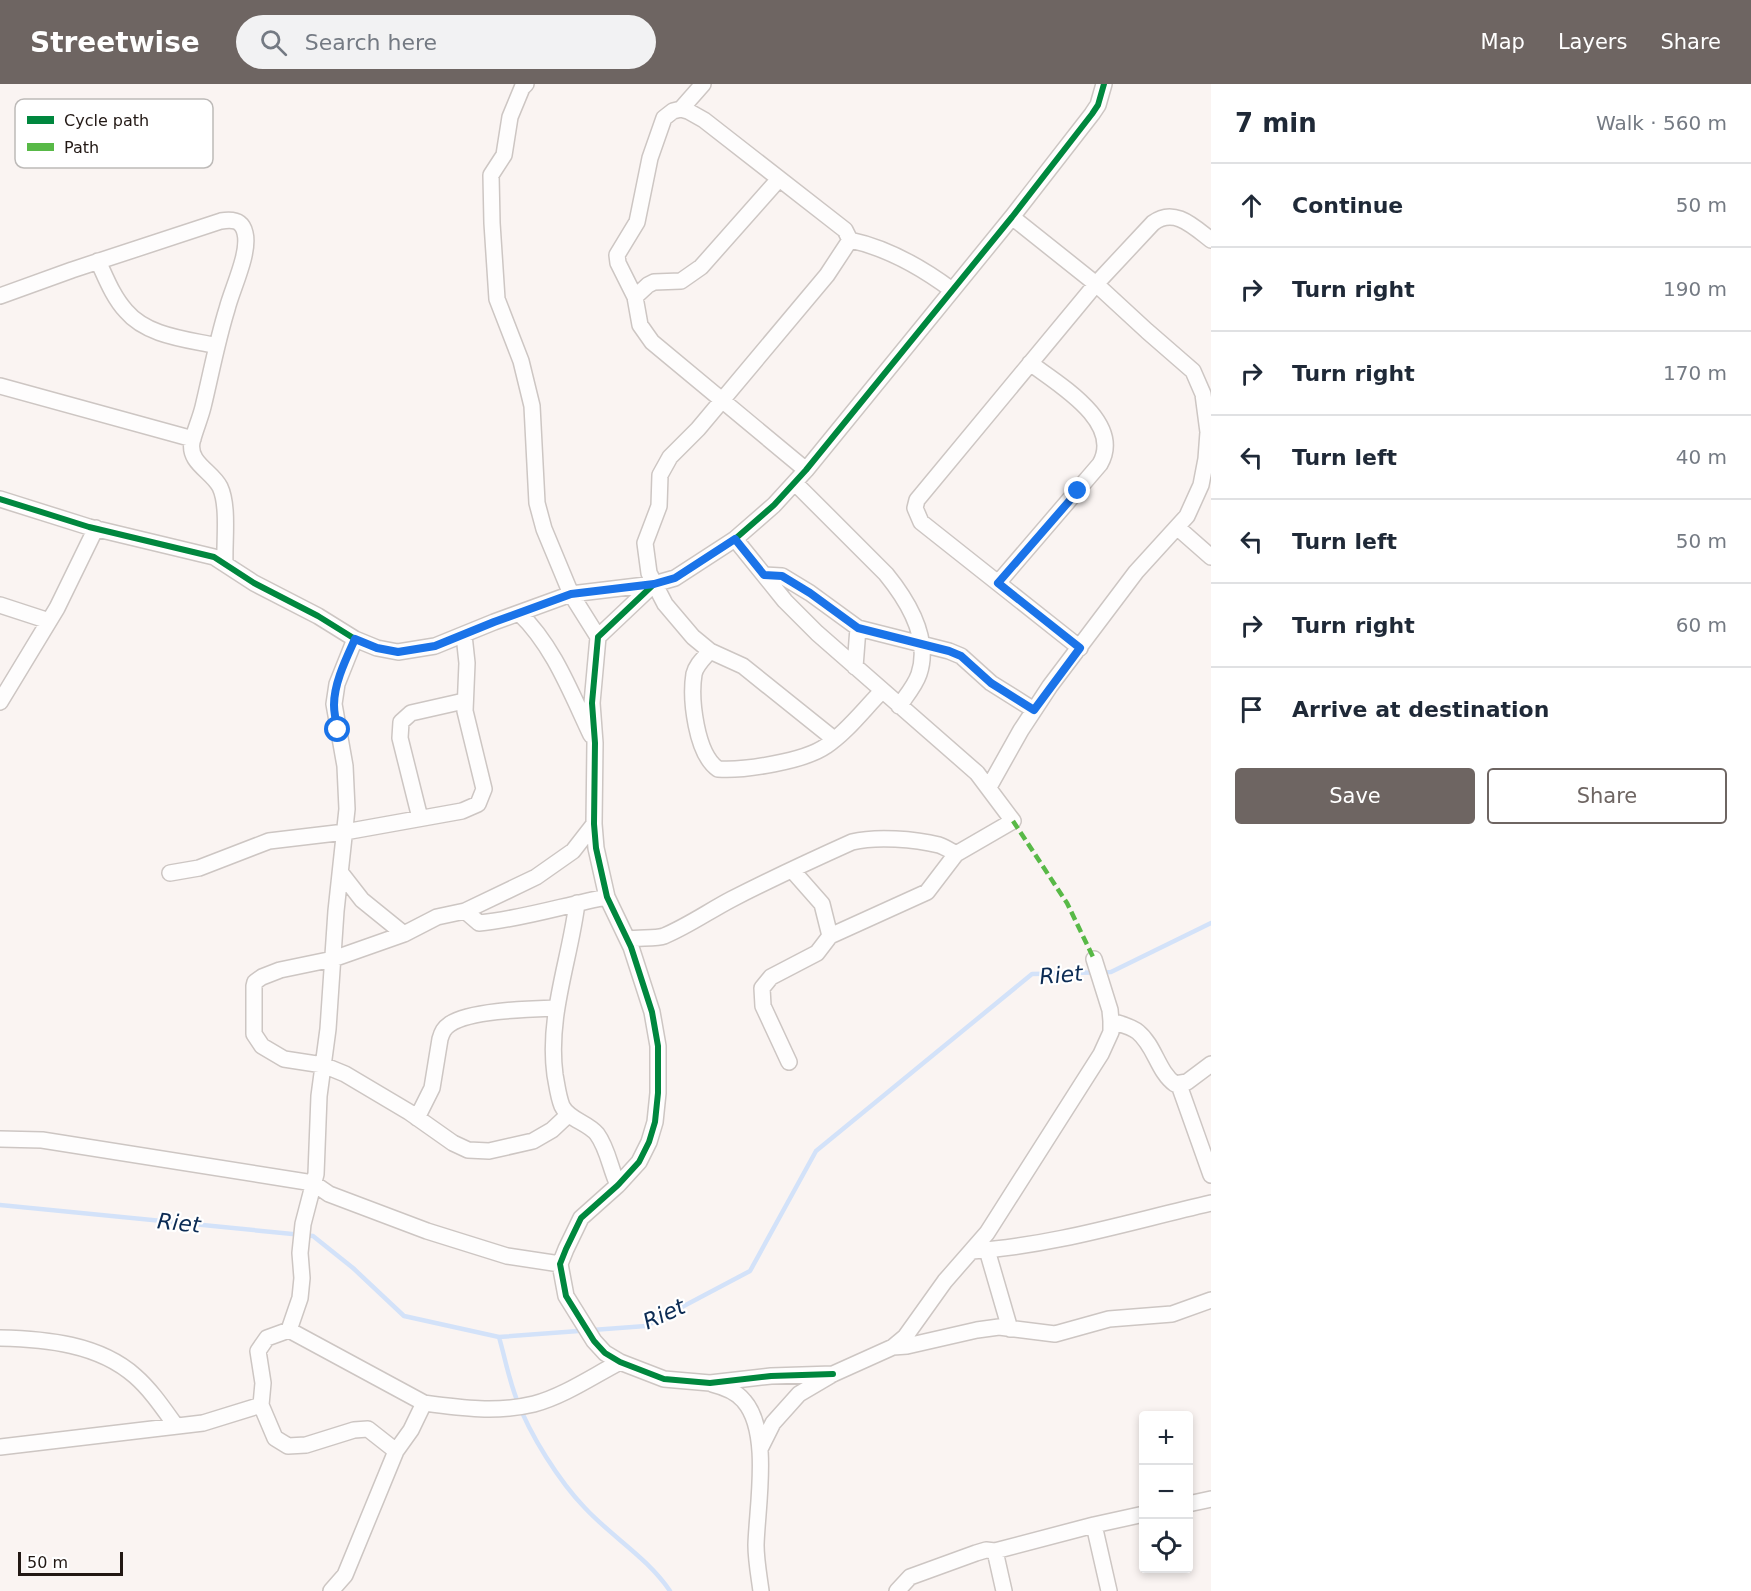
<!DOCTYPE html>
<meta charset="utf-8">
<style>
:root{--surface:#fff;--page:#f2f2f3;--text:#1f2937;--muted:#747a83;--line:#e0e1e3;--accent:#6e6562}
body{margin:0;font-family:"DejaVu Sans",sans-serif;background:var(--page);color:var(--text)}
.controls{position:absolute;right:18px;bottom:18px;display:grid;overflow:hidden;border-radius:6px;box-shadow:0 3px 9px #0003}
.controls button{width:54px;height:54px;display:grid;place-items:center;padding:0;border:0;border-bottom:2px solid var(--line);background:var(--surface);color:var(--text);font:30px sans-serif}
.scale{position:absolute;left:18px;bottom:15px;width:105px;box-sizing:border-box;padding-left:6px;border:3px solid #221814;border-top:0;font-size:16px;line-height:21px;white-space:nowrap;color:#221814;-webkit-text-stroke:4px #fff;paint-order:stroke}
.stop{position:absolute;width:18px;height:18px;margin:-14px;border:4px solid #1a73e8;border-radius:50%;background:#fff}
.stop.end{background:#1a73e8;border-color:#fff;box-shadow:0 2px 6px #0008}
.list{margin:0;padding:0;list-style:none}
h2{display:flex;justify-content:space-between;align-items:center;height:78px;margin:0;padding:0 24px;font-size:26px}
h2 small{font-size:20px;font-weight:400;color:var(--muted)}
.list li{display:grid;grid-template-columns:39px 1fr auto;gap:18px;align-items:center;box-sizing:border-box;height:84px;padding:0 24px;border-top:2px solid var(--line)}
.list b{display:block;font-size:22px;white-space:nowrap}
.list em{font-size:20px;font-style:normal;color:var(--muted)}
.actions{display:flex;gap:12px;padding:18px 24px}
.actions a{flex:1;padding:14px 0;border:2px solid var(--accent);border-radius:6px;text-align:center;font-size:21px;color:var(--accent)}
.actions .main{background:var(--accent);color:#fff}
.icon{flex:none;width:33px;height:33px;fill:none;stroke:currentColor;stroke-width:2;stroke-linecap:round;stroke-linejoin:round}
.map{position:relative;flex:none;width:1211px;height:1507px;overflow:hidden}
header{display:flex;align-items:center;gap:36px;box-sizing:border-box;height:84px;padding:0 30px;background:var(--accent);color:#fff}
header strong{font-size:28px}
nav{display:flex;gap:33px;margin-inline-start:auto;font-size:21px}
.search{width:420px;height:54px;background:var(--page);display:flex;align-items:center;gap:15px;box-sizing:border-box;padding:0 21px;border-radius:33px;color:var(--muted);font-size:22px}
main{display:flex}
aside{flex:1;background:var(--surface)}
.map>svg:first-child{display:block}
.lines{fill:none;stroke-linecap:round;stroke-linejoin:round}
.stream{stroke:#d3e2f9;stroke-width:4.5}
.minor-casing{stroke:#cdc6c3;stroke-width:18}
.minor{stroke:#fefdfd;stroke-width:15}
.quiet{stroke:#58b947;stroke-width:4.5;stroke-dasharray:9 4.5;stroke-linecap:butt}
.cycleway-casing{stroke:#fff;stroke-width:10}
.cycleway{stroke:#00873e;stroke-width:6}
.route{stroke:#1a73e8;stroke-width:8}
.labels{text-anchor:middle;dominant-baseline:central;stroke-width:4.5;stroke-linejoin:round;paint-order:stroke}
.water-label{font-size:22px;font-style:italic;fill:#0b2b54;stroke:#fff}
.key{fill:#fff;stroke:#bdbab8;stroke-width:1.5}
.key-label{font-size:16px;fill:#221814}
</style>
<header>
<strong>Streetwise</strong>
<div class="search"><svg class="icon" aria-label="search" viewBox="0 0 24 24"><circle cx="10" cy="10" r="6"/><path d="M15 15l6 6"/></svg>Search here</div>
<nav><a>Map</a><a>Layers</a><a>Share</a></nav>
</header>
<main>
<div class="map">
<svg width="1211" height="1507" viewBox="0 0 1211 1507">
<rect width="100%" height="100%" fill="#faf4f2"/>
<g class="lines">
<!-- stream -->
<path class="stream" d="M 0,1121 L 313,1152 L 353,1184 L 404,1232 L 499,1253 L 646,1242 L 750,1187 L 816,1067 L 1032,890 L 1111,888 L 1211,839
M 499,1253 C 505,1274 509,1296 517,1316 C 530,1351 559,1397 585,1424 C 612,1453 648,1474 670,1507"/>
<defs>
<path id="minor" d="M 526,0 L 522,4 L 510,33 L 504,71 L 491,91 L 492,139 L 497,215 L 521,277 L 532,322 L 537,419 L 544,445 L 571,510 L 598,553
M 681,25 L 703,0
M 850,156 C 888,164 921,183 952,206
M 98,177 C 106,194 113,213 126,227 C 147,252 186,255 217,262
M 0,212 L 72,186 L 221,137 C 233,135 242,136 245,149 C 250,169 232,205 227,225 C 217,257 211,290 203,323 C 200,335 195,346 192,358 C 188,379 212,387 220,403 C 229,422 224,458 225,480
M 635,213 L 648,201 L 654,198 L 681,197 L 701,183 L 779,95
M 0,302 L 193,355
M 806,386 L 652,258 L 640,241 L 635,213 L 618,179 L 617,171 L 637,138 L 650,74 L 664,34 L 673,27 L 681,25 L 688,27 L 704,36 L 845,146 L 850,156
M 795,399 L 886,490 C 908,517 931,554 919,590 C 915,602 906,612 899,622
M 0,415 L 89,443 L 214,473 L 254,499 L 318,532 L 355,555 L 377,564 L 398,568 L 435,562 L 494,538 L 571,510 L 654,500 L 675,494 L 735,455 L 774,421 L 806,386 L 1012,133 L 1092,30 L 1098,21 L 1104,0
M 1178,444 L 1211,473
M 764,491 L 782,492 L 810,509 L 858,544 L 949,567 L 961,572 L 991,599 L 1034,626
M 998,499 L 1100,380 C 1124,338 1058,300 1030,279
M 654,500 L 598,553 L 592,619 L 595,659 L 594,740 L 596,764 L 607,813 L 631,863 L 652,928 L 658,962 L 658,1009 L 655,1038 L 649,1058 L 639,1078 L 618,1101 L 581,1134 L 566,1165 L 560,1180 L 566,1212 L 594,1257 L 605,1269 L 620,1278 L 664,1295 L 710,1299 L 771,1292 L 833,1290
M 0,521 L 49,537
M 519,529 C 553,561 571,609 591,651
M 1080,564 L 921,438 L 915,424 L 917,416 L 1096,200 L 1153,139 C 1174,123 1193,142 1211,156
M 710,567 C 704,574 696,581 694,590 C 690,615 696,670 718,685 C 744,687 805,677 826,662 C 847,648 864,625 882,607
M 855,583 L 858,544
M 0,618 L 57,524 L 96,444
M 834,655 L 743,582 L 710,567 L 693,553 L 665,520 L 649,489 L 645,459 L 659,422 L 660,391 L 670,373 L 698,345 L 827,191 L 850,156
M 989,703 L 1021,646 L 1050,602 L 1136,488 L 1187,432 L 1201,401 L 1206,375 L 1208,348 L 1203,310 L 1193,287 L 1147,247 L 1096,200 L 1012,133
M 420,734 L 400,654 L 401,638 L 411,629 L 464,617
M 792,786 L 822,820 L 830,852
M 170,789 L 199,784 L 269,757 L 345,748 L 462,727 L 478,720 L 484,705 L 465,627 L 467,579 L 464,551
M 341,789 L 362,816 L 404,850
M 577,819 C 570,876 547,932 555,991 C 557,1001 558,1012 562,1022 C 569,1036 587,1038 597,1050 C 608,1065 610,1084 618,1101
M 465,827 L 536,793 L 573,767 L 594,740
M 628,855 C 638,853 656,855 664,852 C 688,842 709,827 732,815 C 771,795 812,776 852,758 C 876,752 915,755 939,761 C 945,763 951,767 956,770 L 1013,737 L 977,689 L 817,549 L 785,517 L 735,455
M 1111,937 C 1120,940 1131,942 1138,948 C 1155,962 1158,988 1175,1000 L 1187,998 L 1211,980
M 789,978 L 763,922 L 762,904 L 771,893 L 817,869 L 830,852 L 927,808 L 956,770
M 1179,1001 L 1211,1091
M 568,1031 L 552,1046 L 533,1057 L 489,1067 L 468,1066 L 453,1059 L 409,1028 L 345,990 L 323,981 L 284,975 L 262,962 L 254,950 L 254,902 L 255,898 L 262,893 L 280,886 L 333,875 L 404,850 L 437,833 L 465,827 L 479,839 C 522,835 565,821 607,813
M 417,1034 L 432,1004 L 440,955 C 442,948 444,944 450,940 C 471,926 531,925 557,924
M 0,1055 L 42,1056 L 313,1099 L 329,1110 L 427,1147 L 507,1172 L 560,1180
M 987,1166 L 1010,1245
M 972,1167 C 1053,1162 1132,1137 1211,1119
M 289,1246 L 424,1319
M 0,1254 C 46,1255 99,1260 135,1292 C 151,1306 163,1324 176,1342
M 893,1263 L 907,1262 L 977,1246 L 999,1243 L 1055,1250 L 1109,1235 L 1172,1230 L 1211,1216
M 712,1300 C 724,1303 736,1307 744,1317 C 771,1348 757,1422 756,1461 C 756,1476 759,1492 761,1507
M 261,1321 L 275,1354 L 288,1362 L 306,1361 L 354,1346 L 368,1345 L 396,1367
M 0,1363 L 203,1339 L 261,1321 L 263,1299 L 258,1267 L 267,1254 L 289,1246 L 300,1214 L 302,1194 L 300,1169 L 303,1140 L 316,1090 L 319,1012 L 328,945 L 336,827 L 347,725 L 345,682 L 334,620 L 337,600 L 355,555
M 760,1365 L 773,1339 L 799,1310 L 833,1290 L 893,1263 L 905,1253 L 945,1197 L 987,1149 L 1101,970 L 1111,948 L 1111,937 L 1110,926 L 1094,875
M 1188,1420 L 1211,1415
M 1094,1441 L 1109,1507
M 995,1467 L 1004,1507
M 331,1507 L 345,1491 L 396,1367 L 411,1346 L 424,1319 C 461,1324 497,1329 534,1320 C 564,1312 593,1292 620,1278
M 897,1507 L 910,1493 L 976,1469 L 986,1466 L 995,1467 L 1094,1441 L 1144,1430"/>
</defs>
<!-- minor casing -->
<use href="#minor" class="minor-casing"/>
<!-- minor -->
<use href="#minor" class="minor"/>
<!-- quiet -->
<path class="quiet" d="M 1013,737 L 1067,819 L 1094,875"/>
<defs>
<path id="cycleway" d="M 0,415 L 89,443 L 214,473 L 254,499 L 318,532 L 355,555 L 377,564 L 398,568 L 435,562 L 494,538 L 571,510 L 654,500 L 675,494 L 735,455 L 774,421 L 806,386 L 1012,133 L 1092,30 L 1098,21 L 1104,0
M 654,500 L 598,553 L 592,619 L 595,659 L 594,740 L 596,764 L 607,813 L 631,863 L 652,928 L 658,962 L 658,1009 L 655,1038 L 649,1058 L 639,1078 L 618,1101 L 581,1134 L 566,1165 L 560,1180 L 566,1212 L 594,1257 L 605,1269 L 620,1278 L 664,1295 L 710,1299 L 771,1292 L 833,1290"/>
</defs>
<!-- cycleway casing -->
<use href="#cycleway" class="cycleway-casing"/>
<!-- cycleway -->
<use href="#cycleway" class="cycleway"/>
</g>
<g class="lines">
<!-- route -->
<path class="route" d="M 338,646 C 336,638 334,629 334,621 C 334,599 346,575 355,555 L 377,564 L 398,568 L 435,562 L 494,538 L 571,510 L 654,500 L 675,494 L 735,455 L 764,491 L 782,492 L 810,509 L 858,544 L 949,567 L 961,572 L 991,599 L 1034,626 L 1080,564 L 998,499 L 1078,407"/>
</g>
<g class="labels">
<!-- water labels -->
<g class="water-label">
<text transform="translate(1061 891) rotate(-5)">Riet</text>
<text transform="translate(179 1139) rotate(6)">Riet</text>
<text transform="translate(664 1230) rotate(-24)">Riet</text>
</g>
</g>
<!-- legend -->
<rect x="15" y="15" width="198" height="69" rx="9" class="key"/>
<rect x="27" y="32" width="27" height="8" fill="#00873e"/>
<rect x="27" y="59" width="27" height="8" fill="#58b947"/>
<g class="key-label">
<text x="64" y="42">Cycle path</text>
<text x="64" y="69">Path</text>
</g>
</svg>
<div class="controls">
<button>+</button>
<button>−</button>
<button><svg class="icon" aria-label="locate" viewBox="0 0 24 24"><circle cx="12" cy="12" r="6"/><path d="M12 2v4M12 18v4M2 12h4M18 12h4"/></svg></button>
</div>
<div class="scale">50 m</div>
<div class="stop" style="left:338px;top:646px"></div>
<div class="stop end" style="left:1078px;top:407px"></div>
</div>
<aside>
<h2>7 min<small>Walk · 560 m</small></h2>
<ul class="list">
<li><svg class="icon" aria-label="ahead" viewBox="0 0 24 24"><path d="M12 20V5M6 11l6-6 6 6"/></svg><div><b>Continue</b></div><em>50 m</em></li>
<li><svg class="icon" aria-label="right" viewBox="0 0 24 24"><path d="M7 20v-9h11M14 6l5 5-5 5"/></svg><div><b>Turn right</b></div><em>190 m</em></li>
<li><svg class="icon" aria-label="right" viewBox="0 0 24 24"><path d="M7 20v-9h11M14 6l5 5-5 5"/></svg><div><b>Turn right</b></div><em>170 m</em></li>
<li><svg class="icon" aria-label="left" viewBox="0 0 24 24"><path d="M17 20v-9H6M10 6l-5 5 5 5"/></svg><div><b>Turn left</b></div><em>40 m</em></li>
<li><svg class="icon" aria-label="left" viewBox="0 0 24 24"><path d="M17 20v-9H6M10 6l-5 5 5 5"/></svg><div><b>Turn left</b></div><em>50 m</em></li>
<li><svg class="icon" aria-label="right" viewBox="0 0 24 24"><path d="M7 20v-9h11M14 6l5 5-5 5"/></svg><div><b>Turn right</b></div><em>60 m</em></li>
<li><svg class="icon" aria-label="arrive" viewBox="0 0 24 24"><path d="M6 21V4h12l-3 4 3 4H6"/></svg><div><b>Arrive at destination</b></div></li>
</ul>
<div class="actions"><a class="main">Save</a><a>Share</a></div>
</aside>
</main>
